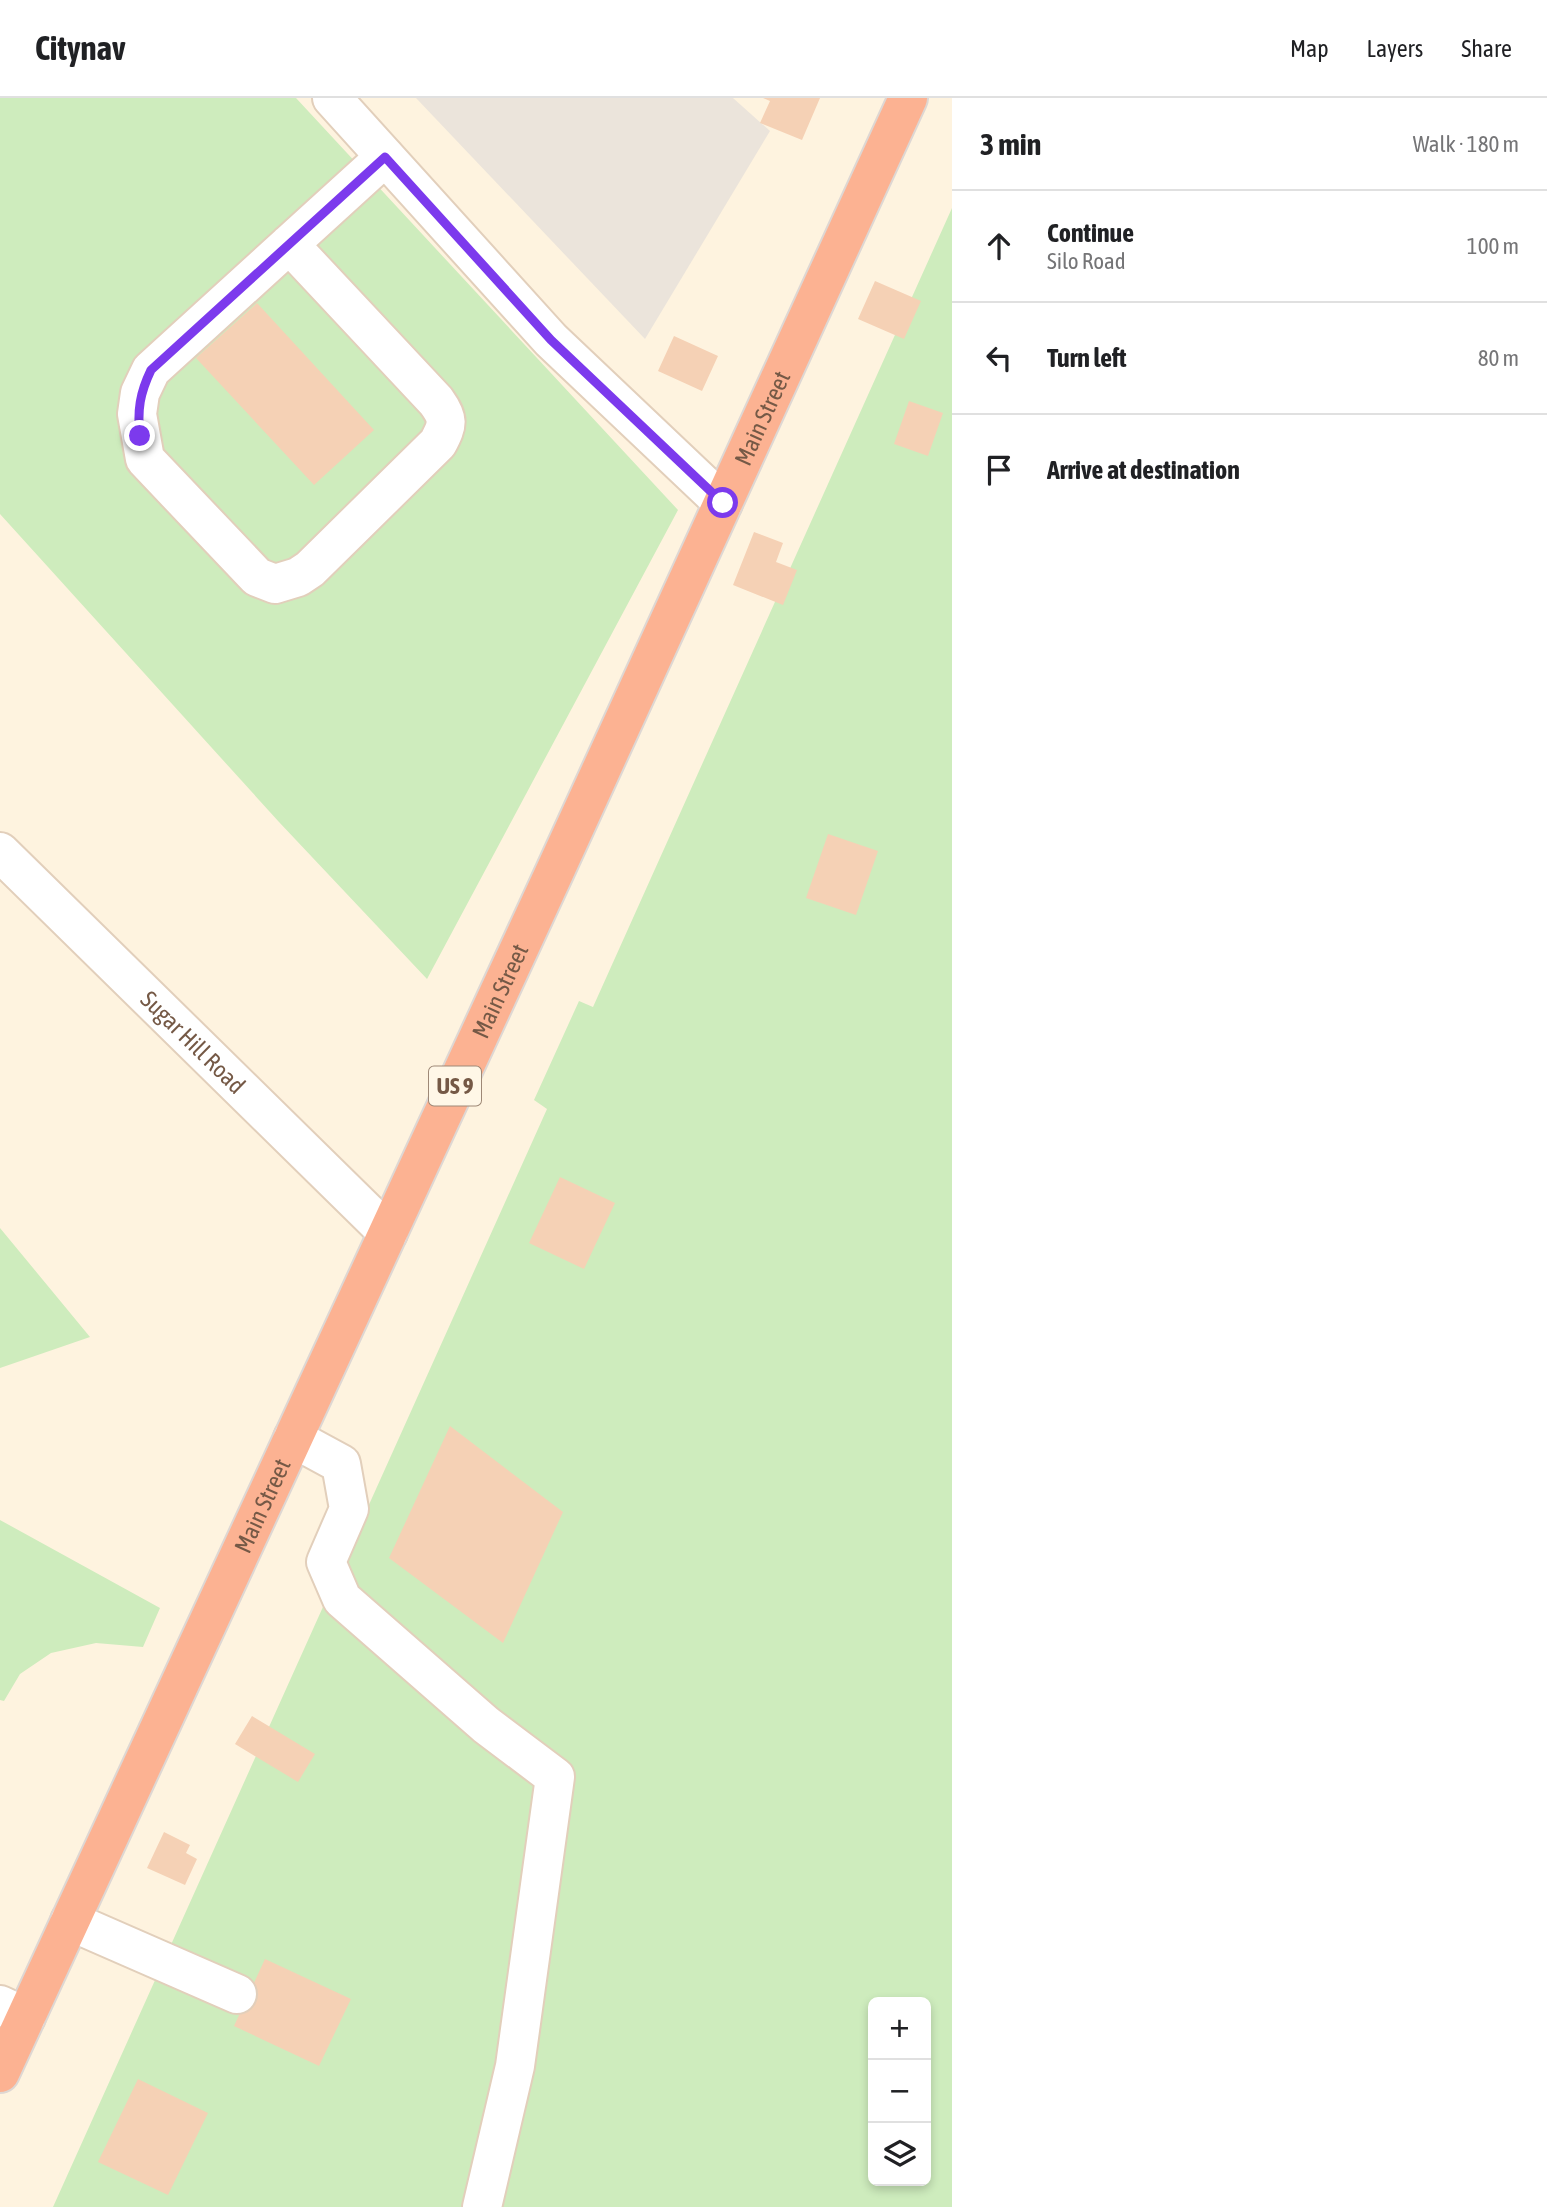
<!DOCTYPE html>
<meta charset="utf-8">
<style>
:root{--surface:#fff;--page:#f2f2f2;--text:#202124;--muted:#757577;--line:#e0e0e0}
body{margin:0;font-family:"Asap Condensed",sans-serif;background:var(--page);color:var(--text)}
.controls{position:absolute;right:21px;bottom:21px;display:grid;overflow:hidden;border-radius:10px;box-shadow:0 4px 10px #0003}
.controls button{width:63px;height:63px;display:grid;place-items:center;padding:0;border:0;border-bottom:2px solid var(--line);background:var(--surface);color:var(--text);font:35px sans-serif}
.stop{position:absolute;width:21px;height:21px;margin:-16px;border:5px solid #7c3aed;border-radius:50%;background:#fff}
.stop.end{background:#7c3aed;border-color:#fff;box-shadow:0 2px 7px #0008}
.list{margin:0;padding:0;list-style:none}
h2{display:flex;justify-content:space-between;align-items:center;height:91px;margin:0;padding:0 28px;font-size:30px}
h2 small{font-size:23px;font-weight:400;color:var(--muted)}
.list li{display:grid;grid-template-columns:46px 1fr auto;gap:21px;align-items:center;box-sizing:border-box;height:112px;padding:0 28px;border-top:2px solid var(--line)}
.list b{display:block;font-size:26px;white-space:nowrap}
.list p{margin:0;font-size:23px;white-space:nowrap;color:var(--muted)}
.list em{font-size:23px;font-style:normal;color:var(--muted)}
.icon{flex:none;width:38px;height:38px;fill:none;stroke:currentColor;stroke-width:2;stroke-linecap:round;stroke-linejoin:round}
.map{position:relative;flex:none;width:952px;height:2109px;overflow:hidden}
header{display:flex;align-items:center;gap:42px;box-sizing:border-box;height:98px;padding:0 35px;background:var(--surface);border-bottom:2px solid var(--line)}
header strong{font-size:33px}
nav{display:flex;gap:38px;margin-inline-start:auto;font-size:24px}
main{display:flex}
aside{flex:1;background:var(--surface)}
.map>svg:first-child{display:block}
.industrial{fill:#ebe4db}
.green{fill:#ceecbd;fill-rule:evenodd}
.building{fill:#f5d1b5}
.lines{fill:none;stroke-linecap:round;stroke-linejoin:round}
.minor-casing{stroke:#e2cfbb;stroke-width:42}
.highway-casing{stroke:#ded7d3;stroke-width:42}
.minor{stroke:#fff;stroke-width:38}
.highway{stroke:#fcb292;stroke-width:38}
.route{stroke:#7c3aed;stroke-width:9}
.labels{text-anchor:middle;dominant-baseline:central;stroke-width:5;stroke-linejoin:round;paint-order:stroke}
.shield{fill:#fff7e7;stroke:#9e8876;stroke-width:2}
.shield-label{font-size:23px;font-weight:bold;fill:#755946}
.street-label{font-size:24px;fill:#755946;stroke:#fff7e7}
</style>
<header>
<strong>Citynav</strong>
<nav><a>Map</a><a>Layers</a><a>Share</a></nav>
</header>
<main>
<div class="map">
<svg width="952" height="2109" viewBox="0 0 952 2109">
<rect width="100%" height="100%" fill="#fef3df"/>
<!-- industrial -->
<path class="industrial" d="M 416,0 L 733,0 L 770,33 L 645,241 Z"/>
<!-- green -->
<path class="green" d="M 0,0 L 296,0 L 678,412 L 427,881 L 279,724 L 0,416 Z
M 952,110 L 952,2109 L 53,2109 L 547,1011 L 534,1002 L 579,903 L 593,909 ZM 873,1904 L 926,1904 L 926,2083 L 873,2083 Z
M 0,1130 L 90,1239 L 0,1270 Z
M 0,1422 L 160,1510 L 143,1549 L 96,1545 L 51,1555 L 20,1576 L 4,1603 L 0,1602 Z"/>
<!-- building -->
<path class="building" d="M 763,0 L 820,0 L 802,42 L 760,25 L 770,3 Z
M 875,183 L 921,203 L 904,241 L 858,221 Z
M 257,205 L 374,332 L 314,387 L 196,260 Z
M 674,238 L 718,258 L 702,293 L 658,273 Z
M 909,303 L 943,315 L 928,358 L 894,346 Z
M 754,434 L 783,445 L 776,464 L 797,472 L 783,507 L 733,487 Z
M 828,736 L 878,753 L 856,817 L 806,800 Z
M 560,1079 L 615,1105 L 584,1171 L 529,1145 Z
M 450,1328 L 563,1414 L 503,1545 L 389,1460 Z
M 252,1618 L 315,1656 L 298,1684 L 235,1646 Z
M 164,1734 L 190,1747 L 186,1755 L 197,1761 L 185,1787 L 147,1770 Z
M 265,1861 L 351,1901 L 319,1968 L 234,1928 Z
M 138,1981 L 208,2015 L 168,2097 L 98,2064 Z"/>
<g class="lines">
<defs>
<g id="minor">
<path d="M 332,0 L 551,242 L 723,405"/>
<path d="M 289,146 L 436,303 C 449,321 448,326 438,345 L 310,471 L 298,479 L 275,486 L 257,479 L 145,361 L 137,316 L 140,295 L 151,272 L 385,59"/>
<path id="s1" d="M 0,754 L 388,1135"/>
<path d="M 293,1340 L 341,1366 L 349,1411 L 326,1464 L 342,1501 L 486,1627 L 555,1679 L 515,1968 L 482,2109"/>
<path d="M 70,1823 L 237,1896"/>
<path d="M 0,1907 L 26,1919"/>
</g>
<g id="highway">
<path id="s2" d="M 0,1975 L 555,773 L 908,0"/>
</g>
</defs>
<!-- minor casing -->
<use href="#minor" class="minor-casing"/>
<!-- highway casing -->
<use href="#highway" class="highway-casing"/>
<!-- minor -->
<use href="#minor" class="minor"/>
<!-- highway -->
<use href="#highway" class="highway"/>
</g>
<g class="lines">
<!-- route -->
<path class="route" d="M 140,338 C 137,312 140,295 151,272 L 385,59 L 551,242 L 723,405"/>
</g>
<g class="labels">
<!-- shield labels -->
<rect class="shield" x="429" y="968.5" width="52" height="39" rx="5"/>
<g class="shield-label">
<text x="455" y="988">US 9</text>
</g>
<!-- street labels -->
<g class="street-label">
<text stroke="none"><textPath href="#s2" startOffset="1822">Main Street</textPath></text>
<text stroke="none"><textPath href="#s2" startOffset="1192">Main Street</textPath></text>
<text stroke="none"><textPath href="#s1" startOffset="271">Sugar Hill Road</textPath></text>
<text stroke="none"><textPath href="#s2" startOffset="625">Main Street</textPath></text>
</g>
</g>
</svg>
<div class="controls">
<button>+</button>
<button>−</button>
<button><svg class="icon" aria-label="layers" viewBox="0 0 24 24"><path d="M12 4l9 5-9 5-9-5zM3 14l9 5 9-5"/></svg></button>
</div>
<div class="stop" style="left:723px;top:405px"></div>
<div class="stop end" style="left:140px;top:338px"></div>
</div>
<aside>
<h2>3 min<small>Walk · 180 m</small></h2>
<ul class="list">
<li><svg class="icon" aria-label="ahead" viewBox="0 0 24 24"><path d="M12 20V5M6 11l6-6 6 6"/></svg><div><b>Continue</b><p>Silo Road</p></div><em>100 m</em></li>
<li><svg class="icon" aria-label="left" viewBox="0 0 24 24"><path d="M17 20v-9H6M10 6l-5 5 5 5"/></svg><div><b>Turn left</b></div><em>80 m</em></li>
<li><svg class="icon" aria-label="arrive" viewBox="0 0 24 24"><path d="M6 21V4h12l-3 4 3 4H6"/></svg><div><b>Arrive at destination</b></div></li>
</ul>
</aside>
</main>
